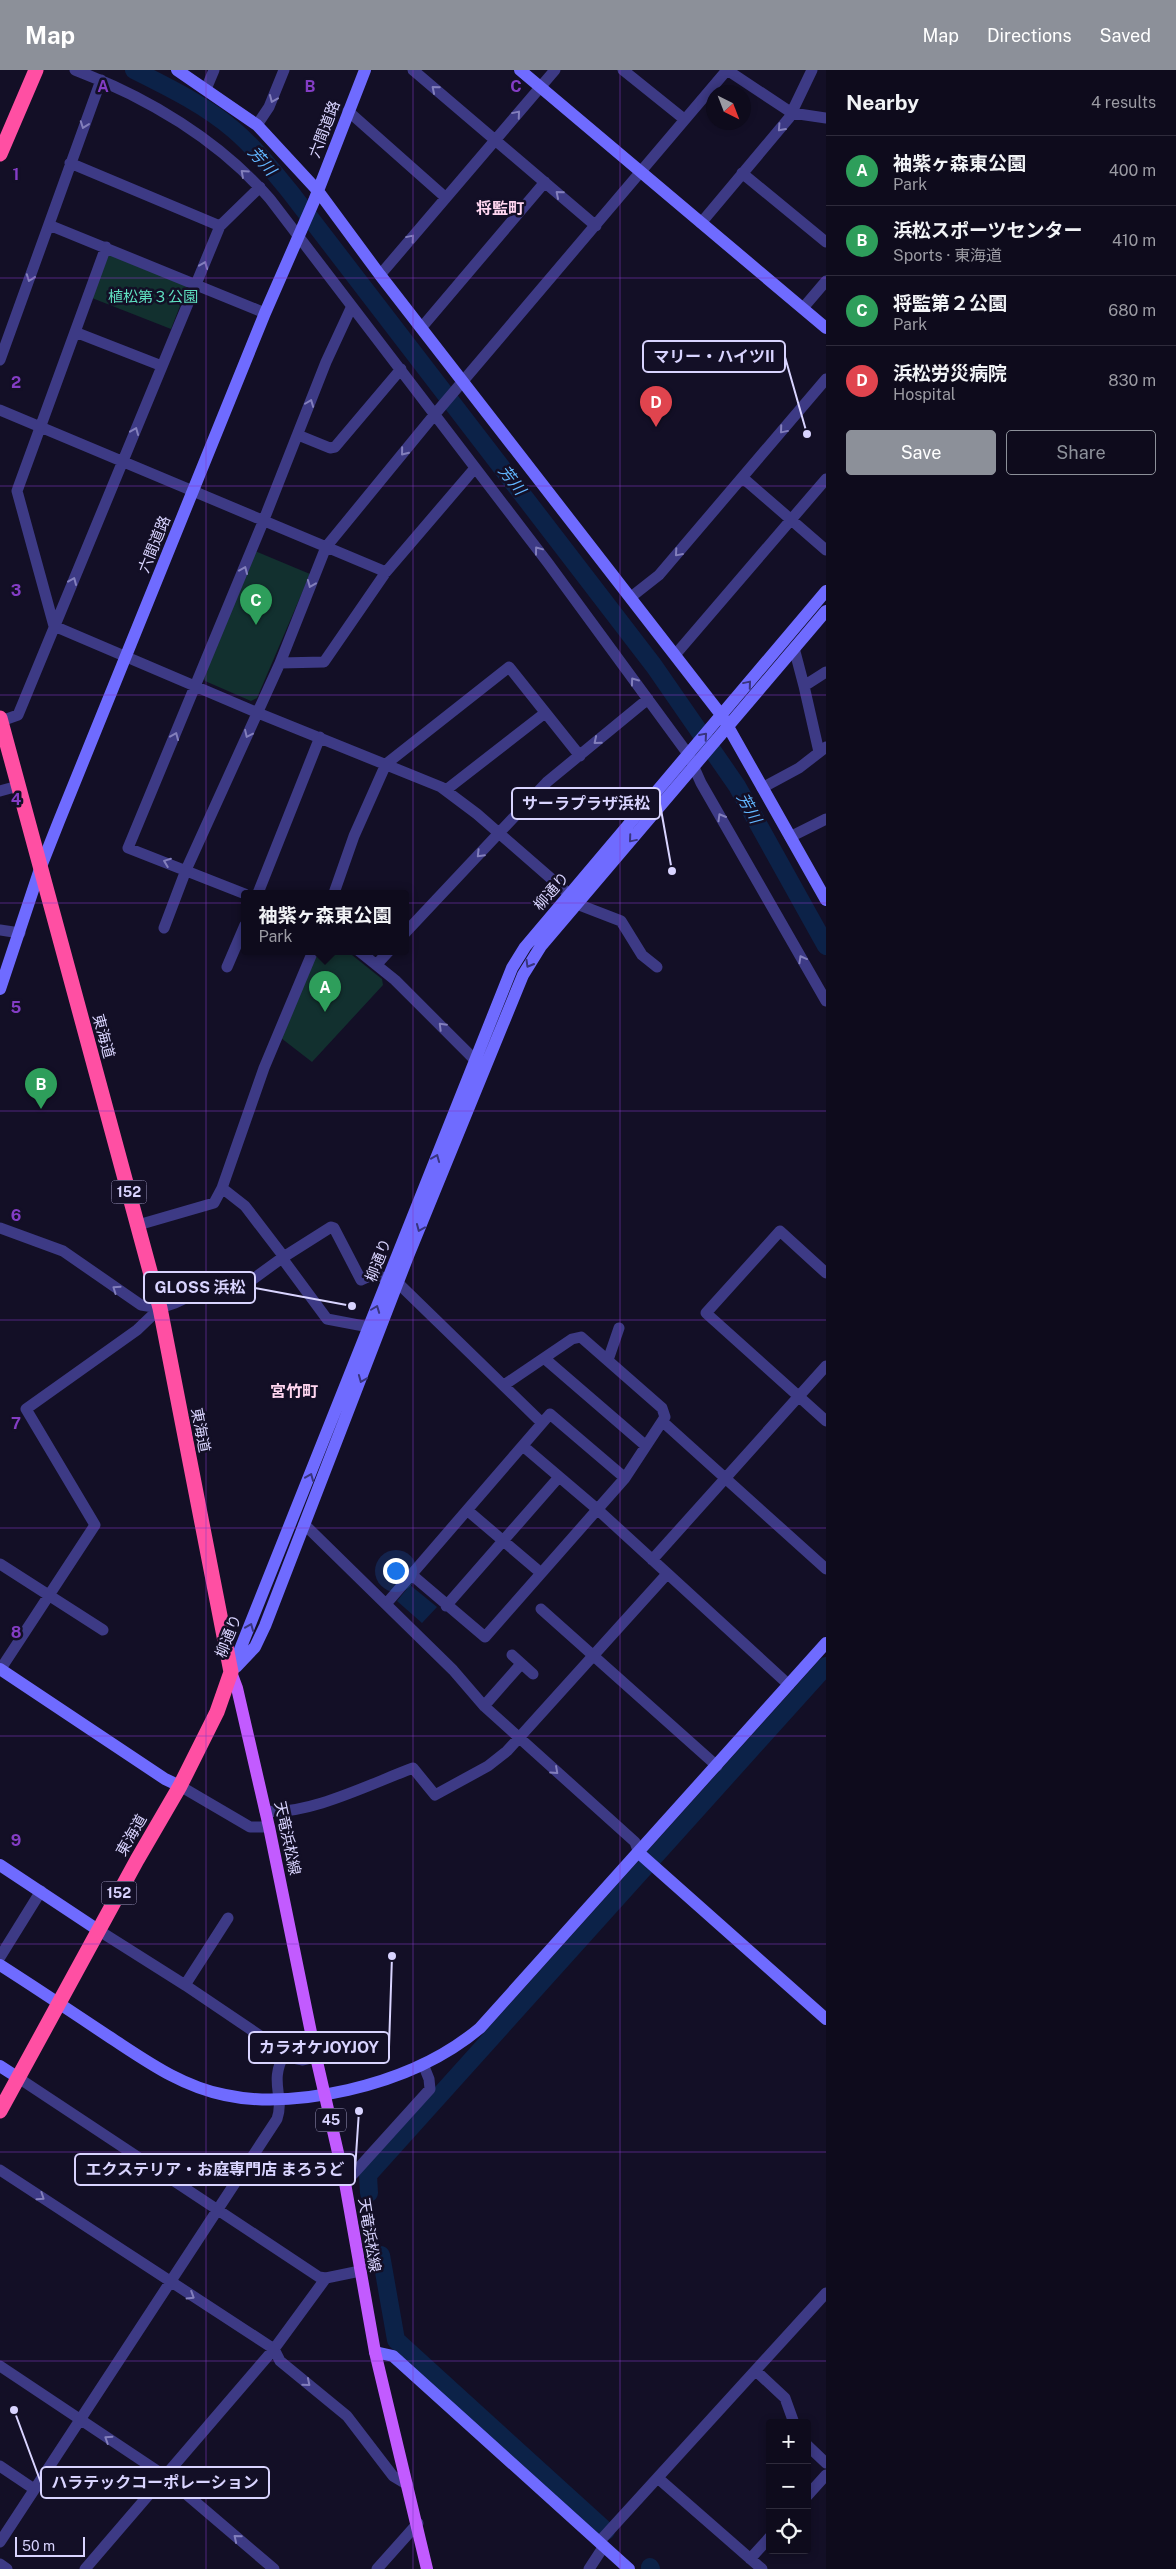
<!DOCTYPE html>
<meta charset="utf-8">
<style>
:root{--surface:#0e0b1c;--page:#171425;--text:#f1f3f6;--muted:#9b9ba3;--line:#2e2b3b;--accent:#8c9099}
body{margin:0;font-family:"Public Sans","Noto Sans JP",sans-serif;background:var(--page);color:var(--text)}
.controls{position:absolute;right:15px;bottom:15px;display:grid;overflow:hidden;border-radius:5px;box-shadow:0 2px 8px #0003}
.controls button{width:45px;height:45px;display:grid;place-items:center;padding:0;border:0;border-bottom:1px solid var(--line);background:var(--surface);color:var(--text);font:25px sans-serif}
.compass{position:absolute;left:706px;top:15px;width:45px;height:45px;border-radius:50%;background:var(--surface);box-shadow:0 2px 8px #0003;rotate:138deg}
.scale{position:absolute;left:15px;bottom:12px;width:70px;box-sizing:border-box;padding-left:5px;border:2px solid #d9d4ff;border-top:0;font-size:14px;line-height:18px;white-space:nowrap;color:#d9d4ff;-webkit-text-stroke:4px #130f26;paint-order:stroke}
.you{position:absolute;left:395px;top:1500px;width:18px;height:18px;margin:-12px;border:4px solid #fff;border-radius:50%;background:#1a73e8;box-shadow:0 0 0 8px #1a73e833}
.badge{display:grid;place-items:center;width:32px;height:32px;border-radius:50%;background:var(--accent);color:#fff;font-size:16px;font-weight:700}
.pin{position:absolute;translate:-50% -41px;filter:drop-shadow(0 1px 2px #0008)}
.pin::after{content:'';position:absolute;top:26px;width:18px;height:15px;background:inherit;clip-path:polygon(0 0,100% 0,50% 100%)}
.popup{position:absolute;left:241px;top:820px;width:168px;height:65px;box-sizing:border-box;display:grid;place-content:center;border-radius:5px;background:var(--surface);filter:drop-shadow(0 1px 4px #0005);font-size:16px;white-space:nowrap;color:var(--muted)}
.popup b{font-size:19px;color:var(--text)}
.popup::after{content:'';position:absolute;left:50%;top:100%;margin-left:-10px;border:10px solid transparent;border-top-color:var(--surface)}
.list{margin:0;padding:0;list-style:none}
h2{display:flex;justify-content:space-between;align-items:center;height:65px;margin:0;padding:0 20px;font-size:21px}
h2 small{font-size:16px;font-weight:400;color:var(--muted)}
.list li{display:grid;grid-template-columns:32px 1fr auto;gap:15px;align-items:center;box-sizing:border-box;height:70px;padding:0 20px;border-top:1px solid var(--line)}
.list b{display:block;font-size:19px;white-space:nowrap}
.list p{margin:0;font-size:16px;white-space:nowrap;color:var(--muted)}
.list em{font-size:16px;font-style:normal;color:var(--muted)}
.actions{display:flex;gap:10px;padding:15px 20px}
.actions a{flex:1;padding:11px 0;border:1px solid var(--accent);border-radius:5px;text-align:center;font-size:18px;color:var(--accent)}
.actions .main{background:var(--accent);color:#fff}
.icon{flex:none;width:28px;height:28px;fill:none;stroke:currentColor;stroke-width:2;stroke-linecap:round;stroke-linejoin:round}
.map{position:relative;flex:none;width:826px;height:2499px;overflow:hidden}
header{display:flex;align-items:center;gap:30px;box-sizing:border-box;height:70px;padding:0 25px;background:var(--accent);color:#fff}
header strong{font-size:24px}
nav{display:flex;gap:28px;margin-inline-start:auto;font-size:18px}
main{display:flex}
aside{flex:1;background:var(--surface)}
.map>svg:first-child{display:block}
.green{fill:#12302f}
.water{fill:#0c2248}
.lines{fill:none;stroke-linecap:round;stroke-linejoin:round}
.river{stroke:#0c2248;stroke-width:18}
.street{stroke:#3d3a85;stroke-width:11}
.secondary{stroke:#6f6bff;stroke-width:12}
.primary{stroke:#c25bff;stroke-width:12}
.highway{stroke:#ff4fa3;stroke-width:15}
.oneway{stroke:#837fbc}
.oneway2{stroke:#38347d}
.grid{fill:none;stroke:#843dc5;stroke-width:1;stroke-opacity:0.55}
.labels{text-anchor:middle;dominant-baseline:central;stroke-width:5;stroke-linejoin:round;paint-order:stroke}
.shield{fill:#130f26;stroke:#9e99be;stroke-width:1}
.shield-label{font-size:14px;font-weight:bold;fill:#d9d4ff}
.street-label{font-size:15px;fill:#d9d4ff;stroke:#130f26}
.park-label{font-size:15px;fill:#5fe0c0;stroke:#130f26}
.water-label{font-size:16px;font-style:italic;fill:#62b6ff;stroke:#130f26}
.neighbourhood-label{font-size:16px;font-weight:bold;fill:#ffd6f0;stroke:#130f26}
.grid-label{font-size:16px;text-anchor:middle;font-weight:bold;fill:#843dc5;stroke:#130f26;stroke-width:5;stroke-linejoin:round;paint-order:stroke}
.leader{fill:none;stroke:#d9d4ff;stroke-width:2}
.callout-dot{fill:#d9d4ff;stroke:#130f26;stroke-width:2}
.callout{fill:#130f26;stroke:#d9d4ff;stroke-width:2}
.callout-label{font-size:16px;text-anchor:middle;font-weight:bold;fill:#d9d4ff}
</style>
<header>
<strong>Map</strong>
<nav><a>Map</a><a>Directions</a><a>Saved</a></nav>
</header>
<main>
<div class="map">
<svg width="826" height="2499" viewBox="0 0 826 2499">
<rect width="100%" height="100%" fill="#130f26"/>
<!-- green -->
<path class="green" d="M 111,184 L 186,213 L 187,218 L 171,259 L 92,228 L 108,186 Z
M 255,481 L 310,504 L 257,628 L 251,631 L 205,611 L 202,605 Z
M 317,881 L 347,881 L 382,909 L 383,915 L 312,992 L 281,968 Z"/>
<!-- water -->
<path class="water" d="M 410,1515 L 437,1537 L 422,1553 L 397,1531 Z"/>
<g class="lines">
<!-- river -->
<path class="river" d="M 134,0 C 168,17 205,35 234,60 C 255,78 273,101 291,123 L 654,596 L 737,716 L 826,876
M 369,2123 L 368,2105 L 826,1596
M 381,2185 L 396,2270 L 606,2461
M 650,2497 L 651,2499"/>
<!-- street -->
<path class="street" d="M 75,0 C 147,27 219,70 270,129 L 548,493 L 688,684 L 701,713 L 826,931
M 413,0 L 596,156
M 623,0 L 684,49
M 206,19 L 214,0
M 348,41 L 445,127
M 257,55 L 269,37 L 284,0
M 70,93 L 220,156
M 742,103 L 826,172
M 701,153 L 789,48 L 812,0
M 49,155 L 265,243
M 106,177 L 17,421 L 54,556 L 258,643 L 441,717 L 477,744 L 570,825 L 577,834 L 621,851 L 642,885 L 657,897
M 380,205 L 555,0
M 803,238 L 826,211
M 422,257 L 545,112
M 75,262 L 162,296
M 0,290 L 101,10
M 0,340 L 386,502
M 298,365 L 330,378 L 335,377 L 401,299
M 743,408 L 826,480
M 631,527 L 659,505 L 826,309
M 794,578 L 804,616 L 826,602
M 675,585 L 826,409
M 280,593 L 324,592 L 386,502 L 475,398
M 804,616 L 819,682
M 1,651 L 18,645 L 220,156 L 260,117
M 762,718 L 799,698 L 826,677
M 446,720 L 545,643
M 0,721 L 18,716
M 790,767 L 826,749
M 258,823 L 320,667
M 334,823 L 354,766 L 386,694 L 509,597 L 580,686
M 245,824 L 128,778 L 263,452 L 326,292 L 351,238
M 164,858 L 186,800 L 280,593 L 326,477 L 435,344 L 727,0 L 792,43 L 826,48
M 0,860 L 20,863
M 405,863 L 547,712 L 648,629
M 359,881 L 395,910 L 476,991
M 377,894 L 389,881
M 227,897 L 245,855
M 222,1118 L 245,1136 L 284,1187
M 138,1155 L 214,1133 L 222,1118 L 264,998 L 313,881
M 0,1158 L 63,1181 L 141,1235 L 160,1238 L 175,1233 L 218,1213 L 234,1223 L 282,1188 L 331,1157 L 334,1158 L 361,1210 L 374,1204 L 399,1214 L 542,1353
M 282,1188 L 327,1249 L 369,1257
M 826,1203 L 780,1161 L 706,1243 L 826,1351
M 544,1288 L 646,1376
M 608,1290 L 619,1258
M 663,1352 L 826,1499
M 523,1376 L 597,1439 L 789,1615
M 467,1440 L 541,1503
M 304,1454 L 453,1600 L 484,1636 L 635,1772 L 639,1783
M 652,1490 L 826,1296
M 0,1494 L 103,1560
M 412,1505 L 485,1567 L 625,1408 L 665,1347 L 662,1338 L 581,1267 L 572,1269 L 504,1315
M 386,1534 L 550,1344 L 625,1408
M 446,1536 L 559,1407
M 541,1539 L 717,1696
M 512,1585 L 533,1604
M 0,1600 L 95,1455 L 26,1339 L 137,1260 L 160,1238
M 484,1636 L 521,1594
M 180,1716 L 250,1757 L 269,1757
M 265,1741 C 308,1746 372,1713 413,1698 L 435,1725 L 488,1696 L 507,1681 L 667,1504
M 98,1860 L 185,1915 L 293,1988 L 303,1990 L 316,1987
M 0,1887 L 41,1821
M 185,1915 L 228,1848
M 17,2007 L 319,2207 L 326,2208
M 0,2100 L 274,2279 L 280,2291 L 347,2346 L 393,2406 L 408,2415
M 345,2113 L 430,2019 L 429,2009 L 423,1994
M 0,2296 L 165,2406 L 274,2499
M 756,2301 L 785,2328 L 794,2353
M 807,2375 L 826,2393
M 0,2396 L 34,2419
M 659,2409 L 762,2499
M 807,2426 L 826,2405
M 0,2472 L 277,2049 C 285,2026 268,2012 285,1983
M 599,2472 L 826,2223
M 750,2489 L 770,2467
M 0,2494 L 7,2499
M 85,2499 L 274,2279 L 326,2208 L 360,2201
M 377,2499 L 418,2453
M 589,2499 L 604,2476"/>
<!-- secondary -->
<path class="secondary" d="M 177,0 L 257,55 L 318,121 L 380,205 L 722,646 L 826,830
M 520,0 L 826,258
M 0,919 L 40,799 L 59,751 L 265,243 L 314,131 L 365,0
M 236,1597 L 255,1577 L 265,1556 L 408,1186 L 523,905 L 541,876 L 826,541
M 0,1599 L 165,1709 L 180,1716
M 231,1602 L 512,898 L 525,877 L 826,521
M 639,1783 L 826,1949
M 0,1795 L 98,1860
M 0,1895 C 36,1918 72,1942 108,1966 C 145,1990 180,2016 225,2025 C 266,2034 308,2029 348,2020 C 396,2009 442,1990 480,1958 L 826,1573
M 0,1996 L 17,2007
M 375,2282 L 393,2286 L 629,2499"/>
<!-- primary -->
<path class="primary" d="M 231,1602 L 237,1618 L 269,1757 L 316,1987 L 345,2113 L 375,2282 L 427,2499"/>
<!-- highway -->
<path class="highway" d="M 0,84 L 36,0
M 0,648 L 160,1238 L 231,1602 L 217,1642 L 180,1716 L 137,1790 L 0,2041"/>
</g>
<!-- one-way arrows -->
<defs><path id="oneway-chevron" d="M-2-3.5L2.5 0L-2 3.5" fill="none" stroke-width="1.6" stroke-linecap="round" stroke-linejoin="round" transform="scale(1.25)"/></defs>
<g class="oneway">
<use href="#oneway-chevron" transform="translate(435 19) rotate(-140)"/>
<use href="#oneway-chevron" transform="translate(273 29) rotate(113)"/>
<use href="#oneway-chevron" transform="translate(517 44) rotate(-50)"/>
<use href="#oneway-chevron" transform="translate(84 55) rotate(110)"/>
<use href="#oneway-chevron" transform="translate(781 58) rotate(132)"/>
<use href="#oneway-chevron" transform="translate(244 103) rotate(-138)"/>
<use href="#oneway-chevron" transform="translate(559 124) rotate(-139)"/>
<use href="#oneway-chevron" transform="translate(411 168) rotate(-50)"/>
<use href="#oneway-chevron" transform="translate(204 195) rotate(-68)"/>
<use href="#oneway-chevron" transform="translate(30 208) rotate(110)"/>
<use href="#oneway-chevron" transform="translate(310 333) rotate(-69)"/>
<use href="#oneway-chevron" transform="translate(783 360) rotate(130)"/>
<use href="#oneway-chevron" transform="translate(135 361) rotate(-68)"/>
<use href="#oneway-chevron" transform="translate(404 382) rotate(129)"/>
<use href="#oneway-chevron" transform="translate(538 480) rotate(-127)"/>
<use href="#oneway-chevron" transform="translate(678 483) rotate(131)"/>
<use href="#oneway-chevron" transform="translate(244 500) rotate(-67)"/>
<use href="#oneway-chevron" transform="translate(73 511) rotate(-67)"/>
<use href="#oneway-chevron" transform="translate(311 514) rotate(112)"/>
<use href="#oneway-chevron" transform="translate(634 611) rotate(-126)"/>
<use href="#oneway-chevron" transform="translate(248 664) rotate(115)"/>
<use href="#oneway-chevron" transform="translate(175 666) rotate(-67)"/>
<use href="#oneway-chevron" transform="translate(597 671) rotate(140)"/>
<use href="#oneway-chevron" transform="translate(721 747) rotate(-120)"/>
<use href="#oneway-chevron" transform="translate(480 784) rotate(134)"/>
<use href="#oneway-chevron" transform="translate(167 792) rotate(-159)"/>
<use href="#oneway-chevron" transform="translate(802 889) rotate(-119)"/>
<use href="#oneway-chevron" transform="translate(442 956) rotate(-135)"/>
<use href="#oneway-chevron" transform="translate(116 1219) rotate(-145)"/>
<use href="#oneway-chevron" transform="translate(555 1701) rotate(42)"/>
<use href="#oneway-chevron" transform="translate(41 2127) rotate(34)"/>
<use href="#oneway-chevron" transform="translate(191 2226) rotate(32)"/>
<use href="#oneway-chevron" transform="translate(307 2313) rotate(40)"/>
<use href="#oneway-chevron" transform="translate(108 2369) rotate(-147)"/>
<use href="#oneway-chevron" transform="translate(237 2468) rotate(-140)"/>
</g>
<g class="oneway2">
<use href="#oneway-chevron" transform="translate(748 614) rotate(-50)"/>
<use href="#oneway-chevron" transform="translate(704 666) rotate(-49)"/>
<use href="#oneway-chevron" transform="translate(632 769) rotate(130)"/>
<use href="#oneway-chevron" transform="translate(529 894) rotate(120)"/>
<use href="#oneway-chevron" transform="translate(436 1088) rotate(-68)"/>
<use href="#oneway-chevron" transform="translate(420 1158) rotate(113)"/>
<use href="#oneway-chevron" transform="translate(376 1239) rotate(-69)"/>
<use href="#oneway-chevron" transform="translate(362 1309) rotate(112)"/>
<use href="#oneway-chevron" transform="translate(310 1407) rotate(-68)"/>
<use href="#oneway-chevron" transform="translate(250 1557) rotate(-68)"/>
</g>
<!-- grid -->
<path class="grid" d="M 206,0 L 206,2499M 413,0 L 413,2499M 620,0 L 620,2499M 0,208 L 826,208M 0,416 L 826,416M 0,625 L 826,625M 0,833 L 826,833M 0,1041 L 826,1041M 0,1250 L 826,1250M 0,1458 L 826,1458M 0,1666 L 826,1666M 0,1874 L 826,1874M 0,2082 L 826,2082M 0,2291 L 826,2291"/>
<g class="labels">
<!-- shield labels -->
<g class="shield">
<rect x="111.5" y="1110.5" width="35" height="23" rx="4"/>
<rect x="101.5" y="1811.5" width="35" height="23" rx="4"/>
<rect x="316" y="2038.5" width="30" height="23" rx="4"/>
</g>
<g class="shield-label">
<text x="129" y="1122">152</text>
<text x="119" y="1823">152</text>
<text x="331" y="2050">45</text>
</g>
<!-- street labels -->
<g class="street-label">
<text transform="translate(324 59) rotate(-69)">六間道路</text>
<text transform="translate(154 474) rotate(-68)">六間道路</text>
<text transform="translate(551 821) rotate(-49)">柳通り</text>
<text transform="translate(104 966) rotate(75)">東海道</text>
<text transform="translate(378 1190) rotate(-69)">柳通り</text>
<text transform="translate(201 1360) rotate(79)">東海道</text>
<text transform="translate(228 1566) rotate(-68)">柳通り</text>
<text transform="translate(131 1765) rotate(-60)">東海道</text>
<text transform="translate(288 1768) rotate(78)">天竜浜松線</text>
<text transform="translate(370 2165) rotate(81)">天竜浜松線</text>
</g>
<!-- park labels -->
<g class="park-label">
<text x="153" y="226">植松第３公園</text>
</g>
<!-- water labels -->
<g class="water-label">
<text transform="translate(262 91) rotate(48)">芳川</text>
<text transform="translate(512 410) rotate(52)">芳川</text>
<text transform="translate(749 738) rotate(61)">芳川</text>
</g>
<!-- neighbourhood labels -->
<g class="neighbourhood-label">
<text x="500" y="138">将監町</text>
<text x="294" y="1321">宮竹町</text>
</g>
</g>
<g class="grid-label">
<text x="103" y="22">A</text>
<text x="310" y="22">B</text>
<text x="516" y="22">C</text>
<text x="16" y="110">1</text>
<text x="16" y="318">2</text>
<text x="16" y="526">3</text>
<text x="16" y="735">4</text>
<text x="16" y="943">5</text>
<text x="16" y="1151">6</text>
<text x="16" y="1359">7</text>
<text x="16" y="1568">8</text>
<text x="16" y="1776">9</text>
</g>
<!-- callouts -->
<path class="leader" d="M807 364L785 287M672 801L660 734M352 1236L255 1218M392 1886L389 1977M359 2041L355 2100M14 2340L41 2413"/>
<g class="callout-dot">
<circle cx="807" cy="364" r="5"/>
<circle cx="672" cy="801" r="5"/>
<circle cx="352" cy="1236" r="5"/>
<circle cx="392" cy="1886" r="5"/>
<circle cx="359" cy="2041" r="5"/>
<circle cx="14" cy="2340" r="5"/>
</g>
<g class="callout">
<rect x="643" y="271" width="142" height="31" rx="5"/>
<rect x="512" y="718" width="148" height="31" rx="5"/>
<rect x="144" y="1202" width="111" height="31" rx="5"/>
<rect x="249" y="1962" width="140" height="31" rx="5"/>
<rect x="75" y="2084" width="280" height="31" rx="5"/>
<rect x="41" y="2397" width="228" height="31" rx="5"/>
</g>
<g class="callout-label">
<text x="714" y="292">マリー・ハイツII</text>
<text x="586" y="739">サーラプラザ浜松</text>
<text x="200" y="1223">GLOSS 浜松</text>
<text x="319" y="1983">カラオケJOYJOY</text>
<text x="215" y="2105">エクステリア・お庭専門店 まろうど</text>
<text x="155" y="2418">ハラテックコーポレーション</text>
</g>
</svg>
<div class="controls">
<button>+</button>
<button>−</button>
<button><svg class="icon" aria-label="locate" viewBox="0 0 24 24"><circle cx="12" cy="12" r="6"/><path d="M12 2v4M12 18v4M2 12h4M18 12h4"/></svg></button>
</div>
<svg class="compass" viewBox="-18 -18 36 36"><path d="M0-13l5 13h-10z" fill="#e53935"/><path d="M0 13l5-13h-10z" fill="#9b9ba3"/></svg>
<div class="scale">50 m</div>
<div class="you"></div>
<div class="pin badge" style="left:325px;top:942px;background:#2e9e5b">A</div>
<div class="popup"><b>袖紫ヶ森東公園</b>Park</div>
<div class="pin badge" style="left:41px;top:1039px;background:#2e9e5b">B</div>
<div class="pin badge" style="left:256px;top:555px;background:#2e9e5b">C</div>
<div class="pin badge" style="left:656px;top:357px;background:#e0444e">D</div>
</div>
<aside>
<h2>Nearby<small>4 results</small></h2>
<ul class="list">
<li><span class="badge" style="background:#2e9e5b">A</span><div><b>袖紫ヶ森東公園</b><p>Park</p></div><em>400 m</em></li>
<li><span class="badge" style="background:#2e9e5b">B</span><div><b>浜松スポーツセンター</b><p>Sports · 東海道</p></div><em>410 m</em></li>
<li><span class="badge" style="background:#2e9e5b">C</span><div><b>将監第２公園</b><p>Park</p></div><em>680 m</em></li>
<li><span class="badge" style="background:#e0444e">D</span><div><b>浜松労災病院</b><p>Hospital</p></div><em>830 m</em></li>
</ul>
<div class="actions"><a class="main">Save</a><a>Share</a></div>
</aside>
</main>
